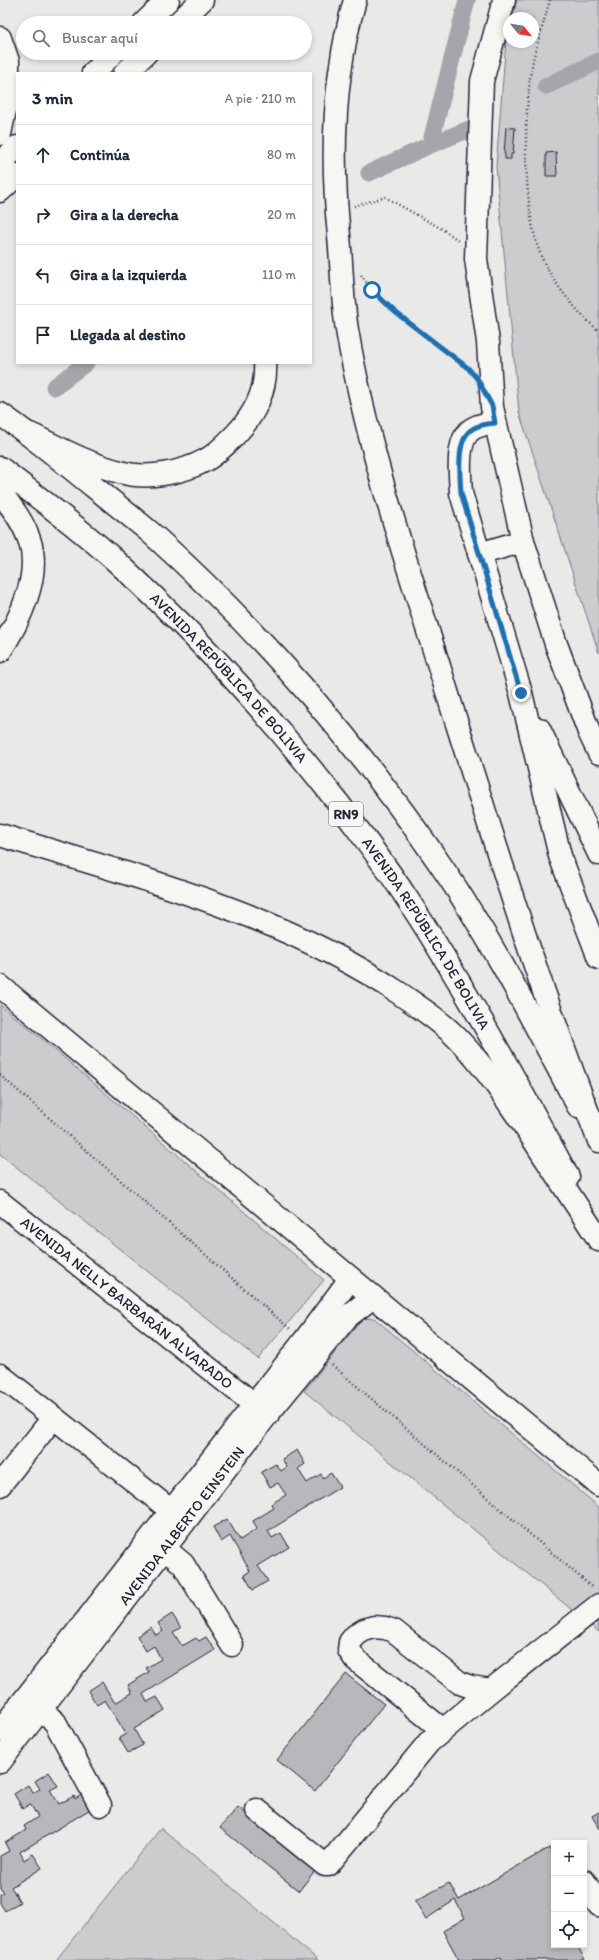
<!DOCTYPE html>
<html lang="es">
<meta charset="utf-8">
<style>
:root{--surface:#fff;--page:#f6f6f7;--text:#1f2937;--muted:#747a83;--line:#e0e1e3}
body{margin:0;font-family:Itim,sans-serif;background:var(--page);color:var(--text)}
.controls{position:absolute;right:12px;bottom:12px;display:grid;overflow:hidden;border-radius:0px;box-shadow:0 2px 6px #0003}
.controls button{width:36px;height:36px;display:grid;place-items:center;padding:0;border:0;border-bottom:1px solid var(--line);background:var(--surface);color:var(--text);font:20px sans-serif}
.compass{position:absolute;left:503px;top:12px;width:36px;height:36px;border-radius:50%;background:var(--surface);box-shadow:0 2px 6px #0003;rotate:120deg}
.stop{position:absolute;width:12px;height:12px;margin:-9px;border:3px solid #1f6fb2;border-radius:50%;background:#fff}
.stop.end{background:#1f6fb2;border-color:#fff;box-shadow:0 1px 4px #0008}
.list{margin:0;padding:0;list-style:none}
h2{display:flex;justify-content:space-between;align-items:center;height:52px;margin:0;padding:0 16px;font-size:17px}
h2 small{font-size:13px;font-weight:400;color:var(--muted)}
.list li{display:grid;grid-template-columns:26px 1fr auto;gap:12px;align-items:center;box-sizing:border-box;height:60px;padding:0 16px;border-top:1px solid var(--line)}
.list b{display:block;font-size:15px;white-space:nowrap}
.list em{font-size:13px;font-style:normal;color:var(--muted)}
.icon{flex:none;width:22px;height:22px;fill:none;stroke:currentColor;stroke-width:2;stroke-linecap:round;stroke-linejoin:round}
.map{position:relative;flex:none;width:599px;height:1960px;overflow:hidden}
.search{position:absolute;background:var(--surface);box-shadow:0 2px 6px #0003;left:16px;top:16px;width:296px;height:44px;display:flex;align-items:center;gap:10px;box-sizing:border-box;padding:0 14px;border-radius:22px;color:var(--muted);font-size:15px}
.panel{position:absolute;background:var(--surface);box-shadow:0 2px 6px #0003;left:16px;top:72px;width:296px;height:292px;border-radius:0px}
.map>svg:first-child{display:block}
.green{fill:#ccccce;stroke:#777784}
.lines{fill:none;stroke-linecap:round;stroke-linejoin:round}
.canal{stroke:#a5a5ac;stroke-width:17}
.building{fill:#b8b8bc;stroke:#22223b}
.minor-casing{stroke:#22223b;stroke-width:25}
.major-casing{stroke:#22223b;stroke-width:25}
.highway-casing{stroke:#22223b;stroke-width:25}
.path{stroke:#22223b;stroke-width:2.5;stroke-dasharray:1 3;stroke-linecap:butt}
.minor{stroke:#f6f6f2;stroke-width:22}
.major{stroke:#f6f6f2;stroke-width:22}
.highway{stroke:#f6f6f2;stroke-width:22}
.route{stroke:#1f6fb2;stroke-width:5}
.labels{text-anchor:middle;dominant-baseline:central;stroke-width:3;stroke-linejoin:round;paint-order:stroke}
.shield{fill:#f6f6f2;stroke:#626272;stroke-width:1}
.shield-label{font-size:14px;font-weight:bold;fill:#22223b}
.street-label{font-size:15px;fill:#22223b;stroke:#f6f6f2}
</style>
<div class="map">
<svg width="599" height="1960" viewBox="0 0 599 1960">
<rect width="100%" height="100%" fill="#e9e9e7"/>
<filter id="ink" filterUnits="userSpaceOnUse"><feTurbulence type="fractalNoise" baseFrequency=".025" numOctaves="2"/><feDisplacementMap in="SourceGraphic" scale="8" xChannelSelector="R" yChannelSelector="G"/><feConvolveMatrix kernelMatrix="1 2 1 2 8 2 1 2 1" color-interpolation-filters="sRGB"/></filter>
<g filter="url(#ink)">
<!-- green -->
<path class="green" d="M 517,0 L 599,0 L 599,653 L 519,412 L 496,167 L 506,40 L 509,30 L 509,42 L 533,42 L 533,18 L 512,18 Z
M 0,1005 L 42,1039 L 324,1280 L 258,1359 L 0,1154 Z
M 374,1318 L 599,1507 L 599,1632 L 304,1391 L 362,1319 Z
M 161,1828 L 318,1960 L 56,1960 Z"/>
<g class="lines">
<!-- canal -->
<path class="canal" d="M 546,86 L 599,61
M 430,145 L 467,0
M 369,173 L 430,145 L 472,128
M 54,387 L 86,363"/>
</g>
<!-- building -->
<path class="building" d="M 506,127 L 515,128 L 513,154 L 511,154 L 511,159 L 505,159 L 505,154 L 504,154 Z
M 556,152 L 557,176 L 546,176 L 546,153 Z
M 297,1450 L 305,1464 L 298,1469 L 307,1483 L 321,1474 L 323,1478 L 331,1473 L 340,1487 L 268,1531 L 272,1538 L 281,1533 L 289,1547 L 258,1566 L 268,1581 L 253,1590 L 244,1575 L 250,1571 L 230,1536 L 221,1542 L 213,1527 L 227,1519 L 240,1540 L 257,1529 L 253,1521 L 274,1508 L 271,1504 L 286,1495 L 278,1483 L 270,1487 L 261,1472 L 276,1464 L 281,1471 L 287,1467 L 282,1459 Z
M 172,1614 L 181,1628 L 173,1632 L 182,1646 L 196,1638 L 199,1641 L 206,1637 L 215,1650 L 143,1694 L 147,1702 L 157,1697 L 165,1710 L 134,1729 L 143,1745 L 128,1753 L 119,1738 L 126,1734 L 105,1700 L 97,1705 L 88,1691 L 102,1682 L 115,1703 L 132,1693 L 128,1685 L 149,1672 L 146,1668 L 161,1659 L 154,1646 L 146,1651 L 137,1636 L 151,1627 L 156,1635 L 163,1631 L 158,1623 Z
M 346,1674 L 384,1704 L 315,1791 L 277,1760 Z
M 49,1772 L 58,1786 L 50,1790 L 59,1804 L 74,1796 L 75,1799 L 83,1794 L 92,1808 L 20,1852 L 24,1860 L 33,1854 L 42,1868 L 11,1887 L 20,1902 L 5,1911 L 0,1903 L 0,1894 L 3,1892 L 0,1888 L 0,1856 L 9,1851 L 5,1843 L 26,1830 L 24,1826 L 38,1817 L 30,1804 L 23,1809 L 14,1794 L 28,1785 L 33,1793 L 40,1789 L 35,1781 Z
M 238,1807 L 316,1869 L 299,1891 L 220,1828 Z
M 599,1812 L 599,1829 L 592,1816 Z
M 549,1848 L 554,1857 L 554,1945 L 577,1945 L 585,1960 L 502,1960 L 501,1957 L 495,1960 L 459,1960 L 443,1931 L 465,1918 L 455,1900 L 426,1919 L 415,1901 L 449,1883 L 459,1900 Z"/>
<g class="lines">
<defs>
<g id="minor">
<path d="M 504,0 L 482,81 L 476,259 L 488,342 L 492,407 L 523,541 L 556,644 L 589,732 L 599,753"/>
<path d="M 495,423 C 488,424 481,424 474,428 C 455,437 460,475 461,493 L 521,693 L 560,856 L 599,958"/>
<path d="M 479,554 L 523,541"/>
<path d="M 539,729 L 599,854"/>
<path d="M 0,986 L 599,1485"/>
<path id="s1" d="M 0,1202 L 265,1413"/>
<path d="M 0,1375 L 183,1520"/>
<path d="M 0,1485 L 53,1418"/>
<path d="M 165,1549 L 183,1564 L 232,1645"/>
<path d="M 41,1710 L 55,1722 L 100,1805"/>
<path d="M 443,1730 L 355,1659 L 349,1650 L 350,1642 L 356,1635 L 364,1630 L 374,1627 L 385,1628 L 394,1631 L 460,1683 L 471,1687 L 491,1690"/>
<path d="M 0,1731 L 304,1341 L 350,1279"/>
<path id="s2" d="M 0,1762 L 267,1415 L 347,1317 L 373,1297"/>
<path d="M 257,1810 L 325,1865 L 328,1865 L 429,1742 L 491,1690 L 599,1605"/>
<path d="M 584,1881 L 599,1905"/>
</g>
<g id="major">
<path d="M 0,414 C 33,436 63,462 94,487 C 113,502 132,517 151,533 C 261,632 359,745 442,867 C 494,943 535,1025 578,1106"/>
<path id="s3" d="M 0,468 C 40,499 81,529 118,563 C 199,637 272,718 339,804 C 361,834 384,863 404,894 C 464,985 516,1081 568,1177"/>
</g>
<path id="highway" d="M 355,0 C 333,76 331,158 339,236 C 342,267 342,299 347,330 C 369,459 414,583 452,708 C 498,853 543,1000 599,1141
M 144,23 L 168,0
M 178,23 L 202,0
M 0,38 L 8,61 L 8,96 L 0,134
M 93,73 L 113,53
M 125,73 L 146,53
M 0,164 L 17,147
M 0,191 L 17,175
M 30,434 C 59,448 88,464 120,472 C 147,480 182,473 206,460 C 217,454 227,443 236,434 C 254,415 267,390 265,363
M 0,492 C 12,507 24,523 30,542 C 41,577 19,622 0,651
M 0,835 C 136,877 280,913 399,993 C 419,1007 441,1021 458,1039 C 488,1070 511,1106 535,1142 C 556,1175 578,1207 599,1240"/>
</defs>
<!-- minor casing -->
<use href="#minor" class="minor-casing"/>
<!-- major casing -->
<use href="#major" class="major-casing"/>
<!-- highway casing -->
<use href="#highway" class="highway-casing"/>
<!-- path -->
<path class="path" d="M 550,0 C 545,18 539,37 534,56 C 523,104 521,215 543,260 C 556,287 577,312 599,331
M 354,206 L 385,197 L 442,229 L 458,240
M 361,275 L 372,290 L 395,312 L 471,372
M 0,1075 L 290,1329
M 332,1365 L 593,1588"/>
<!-- minor -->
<use href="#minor" class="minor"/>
<!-- major -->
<use href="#major" class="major"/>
<!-- highway -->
<use href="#highway" class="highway"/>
</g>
</g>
<g class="lines" filter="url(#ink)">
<!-- route -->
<path class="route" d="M 372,290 L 395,312 L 468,368 L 478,380 L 492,406 L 495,423 C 488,424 481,424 474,428 C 455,437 460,475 461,493 L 521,693"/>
</g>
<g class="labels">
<!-- shield labels -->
<rect class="shield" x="329" y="802" width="34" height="24" rx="3"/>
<g class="shield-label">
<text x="346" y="814">RN9</text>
</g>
<!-- street labels -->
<g class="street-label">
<text stroke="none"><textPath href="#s3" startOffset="311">AVENIDA REPÚBLICA DE BOLIVIA</textPath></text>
<text stroke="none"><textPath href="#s3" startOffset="635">AVENIDA REPÚBLICA DE BOLIVIA</textPath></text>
<text stroke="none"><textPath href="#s1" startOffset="162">AVENIDA NELLY BARBARÁN ALVARADO</textPath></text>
<text stroke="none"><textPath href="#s2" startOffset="298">AVENIDA ALBERTO EINSTEIN</textPath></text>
</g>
</g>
</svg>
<div class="controls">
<button>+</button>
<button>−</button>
<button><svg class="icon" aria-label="locate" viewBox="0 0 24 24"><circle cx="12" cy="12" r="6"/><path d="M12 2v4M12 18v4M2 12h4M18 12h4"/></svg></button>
</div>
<svg class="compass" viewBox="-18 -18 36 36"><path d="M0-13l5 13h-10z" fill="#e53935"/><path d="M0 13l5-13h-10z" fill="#747a83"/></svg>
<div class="stop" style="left:372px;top:290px"></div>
<div class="stop end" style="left:521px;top:693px"></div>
<div class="search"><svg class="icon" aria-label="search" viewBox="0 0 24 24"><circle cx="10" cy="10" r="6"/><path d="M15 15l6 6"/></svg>Buscar aquí</div>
<section class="panel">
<h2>3 min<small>A pie · 210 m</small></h2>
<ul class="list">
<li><svg class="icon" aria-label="ahead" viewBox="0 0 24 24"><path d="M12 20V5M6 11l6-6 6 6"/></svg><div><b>Continúa</b></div><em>80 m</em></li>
<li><svg class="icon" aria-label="right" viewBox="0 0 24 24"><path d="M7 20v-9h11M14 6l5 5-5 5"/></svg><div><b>Gira a la derecha</b></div><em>20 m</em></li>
<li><svg class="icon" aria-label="left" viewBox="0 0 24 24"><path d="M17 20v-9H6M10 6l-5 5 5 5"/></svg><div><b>Gira a la izquierda</b></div><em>110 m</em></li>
<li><svg class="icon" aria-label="arrive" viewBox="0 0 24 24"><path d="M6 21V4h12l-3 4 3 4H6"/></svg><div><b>Llegada al destino</b></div></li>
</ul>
</section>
</div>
